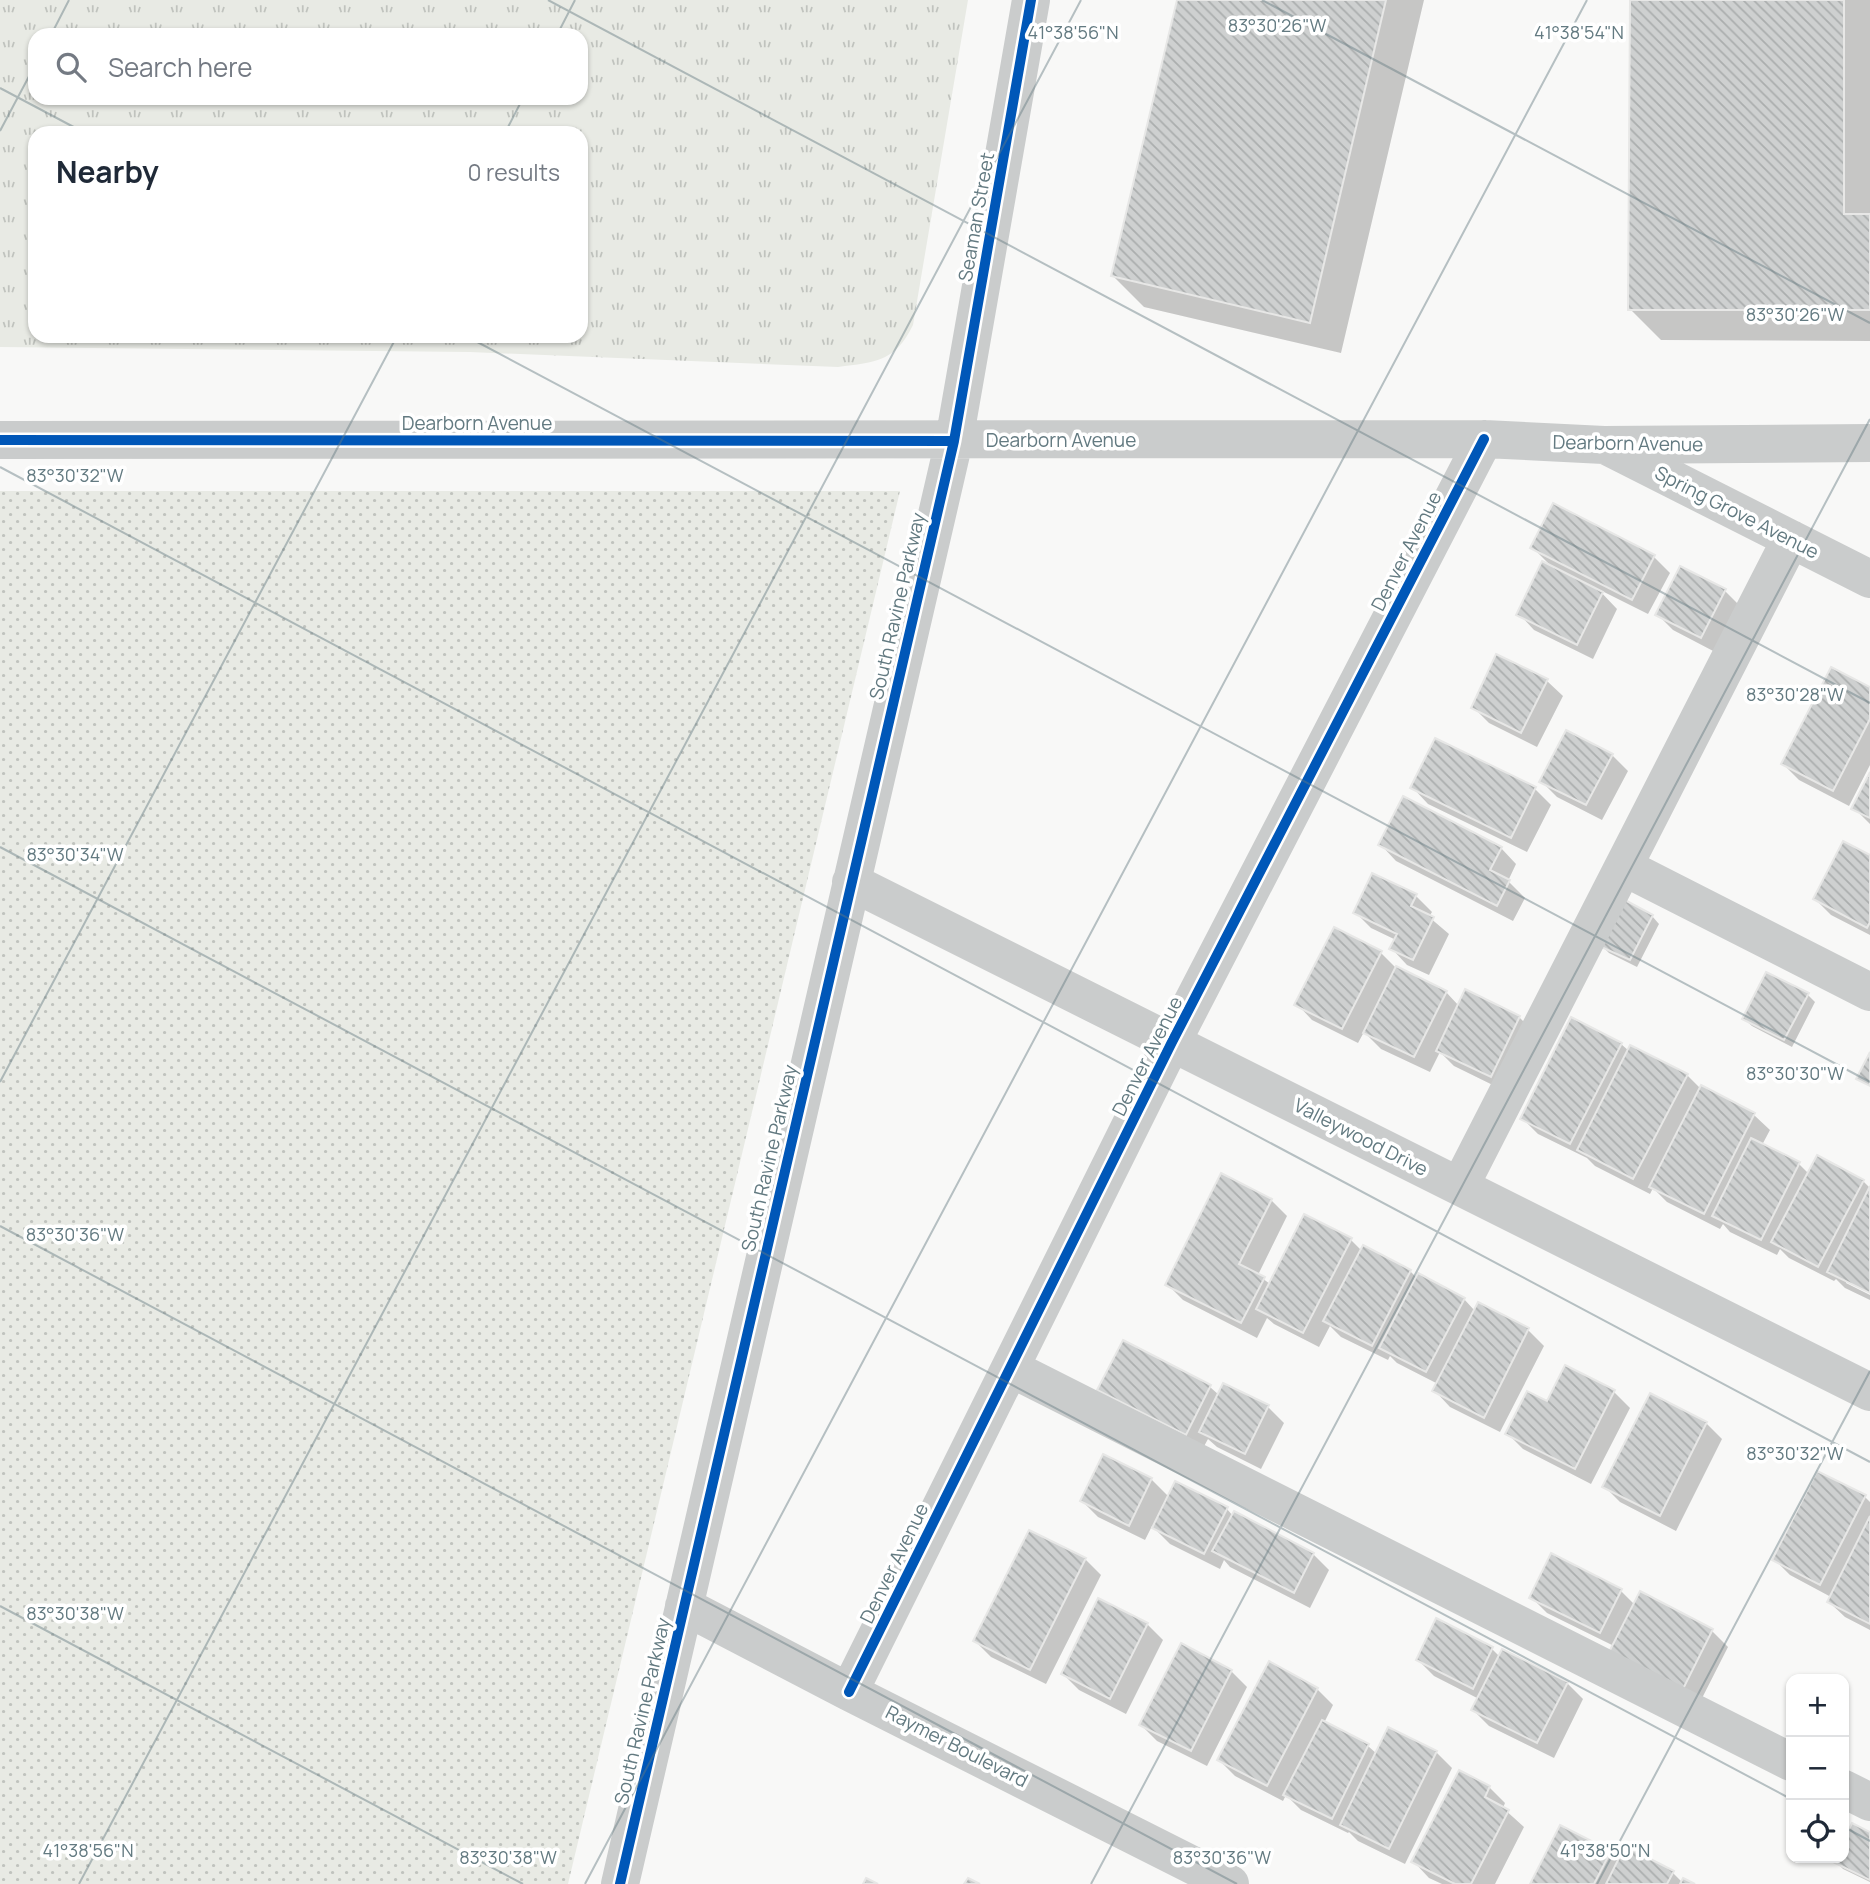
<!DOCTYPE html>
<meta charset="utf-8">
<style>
:root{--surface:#fff;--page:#f2f2f3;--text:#1f2937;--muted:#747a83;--line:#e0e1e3}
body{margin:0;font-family:Manrope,sans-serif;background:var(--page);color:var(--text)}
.controls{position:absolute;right:21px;bottom:21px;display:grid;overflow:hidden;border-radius:14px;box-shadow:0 2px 5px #0004}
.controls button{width:63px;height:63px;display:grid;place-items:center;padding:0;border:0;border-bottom:2px solid var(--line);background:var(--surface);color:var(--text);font:35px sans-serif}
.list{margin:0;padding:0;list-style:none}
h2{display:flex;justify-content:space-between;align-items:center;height:91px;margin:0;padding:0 28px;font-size:30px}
h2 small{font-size:23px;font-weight:400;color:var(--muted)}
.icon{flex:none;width:38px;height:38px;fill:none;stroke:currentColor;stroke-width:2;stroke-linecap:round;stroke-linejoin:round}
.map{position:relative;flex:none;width:1870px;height:1884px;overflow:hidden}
.search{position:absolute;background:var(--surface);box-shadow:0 2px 5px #0004;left:28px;top:28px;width:560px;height:77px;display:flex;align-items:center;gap:18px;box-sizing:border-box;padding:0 24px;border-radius:21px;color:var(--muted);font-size:26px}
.panel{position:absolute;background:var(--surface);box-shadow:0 2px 5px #0004;left:28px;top:126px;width:560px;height:217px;border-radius:21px}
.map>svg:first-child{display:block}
.grass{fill:url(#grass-tufts);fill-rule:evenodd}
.park{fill:url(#park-dots)}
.shadow{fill:#0003}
.building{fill:url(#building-back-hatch);stroke:#e7e7e6;stroke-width:2}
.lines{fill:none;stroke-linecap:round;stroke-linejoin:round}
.minor{stroke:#cacccc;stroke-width:38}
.cycleway-casing{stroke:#fff;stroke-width:15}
.cycleway{stroke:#0057b8;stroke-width:10}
.ticks{fill:none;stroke:#637a81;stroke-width:2;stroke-opacity:0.45}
.labels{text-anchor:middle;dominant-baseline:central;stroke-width:7;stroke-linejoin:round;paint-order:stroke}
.street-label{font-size:19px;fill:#637a81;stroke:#fff}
.ticks-label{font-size:18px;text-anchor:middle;fill:#637a81;stroke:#fff;stroke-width:7;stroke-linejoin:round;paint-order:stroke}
</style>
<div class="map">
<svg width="1870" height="1884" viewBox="0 0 1870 1884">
<defs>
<pattern id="grass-tufts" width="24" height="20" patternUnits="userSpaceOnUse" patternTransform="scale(1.75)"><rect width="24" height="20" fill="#e8eae4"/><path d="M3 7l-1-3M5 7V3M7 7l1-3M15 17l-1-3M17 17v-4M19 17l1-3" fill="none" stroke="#c0c3be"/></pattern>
<pattern id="park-dots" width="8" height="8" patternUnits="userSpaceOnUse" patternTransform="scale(1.75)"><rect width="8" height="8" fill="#e8eae4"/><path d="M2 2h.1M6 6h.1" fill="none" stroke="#c0c3be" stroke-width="1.8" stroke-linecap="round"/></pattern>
<pattern id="building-back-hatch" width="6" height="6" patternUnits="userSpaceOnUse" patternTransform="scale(1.75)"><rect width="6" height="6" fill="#ced0d0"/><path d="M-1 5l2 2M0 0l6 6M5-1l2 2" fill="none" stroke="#abaeae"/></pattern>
</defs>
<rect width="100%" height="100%" fill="#f8f8f7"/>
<!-- grass -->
<path class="grass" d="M 0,0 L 968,0 L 913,325 C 895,362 876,362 838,367 L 470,352 L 0,347 ZM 35,35 L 581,35 L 581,98 L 35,98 ZM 35,133 L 581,133 L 581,336 L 35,336 Z"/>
<!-- park -->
<path class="park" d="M 0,491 L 900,491 L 568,1884 L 0,1884 Z"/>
<!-- shadow -->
<path class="shadow" d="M 1179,0 L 1424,0 L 1341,353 L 1144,307 L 1113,276 Z
M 1632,0 L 1870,0 L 1870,341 L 1661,340 L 1630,309 Z
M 1554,505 L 1654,557 L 1670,573 L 1648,614 L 1598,589 L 1617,609 L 1593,659 L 1534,630 L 1519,614 L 1553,568 L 1532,547 Z
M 1725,591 L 1741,607 L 1717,653 L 1673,630 L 1657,614 Z
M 1547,681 L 1563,696 L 1537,747 L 1489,723 L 1473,707 Z
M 1870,689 L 1870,765 L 1849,806 L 1799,780 L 1783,764 Z
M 1612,755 L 1628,771 L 1602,820 L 1557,797 L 1541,781 Z
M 1870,776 L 1870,824 L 1854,808 Z
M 1413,788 L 1535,789 L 1551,805 L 1527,852 L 1428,804 Z
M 1381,845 L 1501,848 L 1516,864 L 1508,881 L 1525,898 L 1513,921 L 1396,861 Z
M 1870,857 L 1870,935 L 1831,915 L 1815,899 Z
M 1416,896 L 1432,912 L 1429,917 L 1449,934 L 1429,975 L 1407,965 L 1392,949 L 1396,940 L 1371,928 L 1355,912 Z
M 1652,916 L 1659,924 L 1637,967 L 1609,953 L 1601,945 Z
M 1380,952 L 1396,968 L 1446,992 L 1459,1006 L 1519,1017 L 1535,1033 L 1507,1092 L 1454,1066 L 1440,1052 L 1430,1072 L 1381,1049 L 1364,1032 L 1358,1043 L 1312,1020 L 1297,1004 Z
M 1808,995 L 1815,1002 L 1792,1047 L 1752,1026 L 1744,1019 Z
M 1621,1044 L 1629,1051 L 1687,1075 L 1701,1089 L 1754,1115 L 1770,1130 L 1762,1145 L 1799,1164 L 1809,1174 L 1863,1181 L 1870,1188 L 1870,1291 L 1846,1279 L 1846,1283 L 1870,1295 L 1870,1300 L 1845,1288 L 1836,1279 L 1834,1281 L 1789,1258 L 1780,1249 L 1777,1255 L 1730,1232 L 1723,1224 L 1720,1229 L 1667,1202 L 1653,1188 L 1650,1194 L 1595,1166 L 1587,1158 L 1538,1134 L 1522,1118 Z
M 1271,1200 L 1287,1216 L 1258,1275 L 1270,1284 L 1351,1240 L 1362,1251 L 1410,1271 L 1417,1278 L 1464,1299 L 1475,1311 L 1478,1305 L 1528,1330 L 1544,1346 L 1500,1432 L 1450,1407 L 1435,1391 L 1438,1384 L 1397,1363 L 1390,1356 L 1388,1360 L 1341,1337 L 1330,1326 L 1319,1347 L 1274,1324 L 1267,1318 L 1257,1338 L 1183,1300 L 1167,1284 Z
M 1124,1342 L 1210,1387 L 1219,1395 L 1268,1407 L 1284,1423 L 1261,1469 L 1217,1447 L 1208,1439 L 1202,1450 L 1115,1406 L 1099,1390 Z
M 1614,1392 L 1630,1408 L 1591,1484 L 1523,1449 L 1507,1433 Z
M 1651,1395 L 1706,1423 L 1722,1439 L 1676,1531 L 1620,1502 L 1604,1486 Z
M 1151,1479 L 1169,1497 L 1227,1509 L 1233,1516 L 1234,1514 L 1313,1554 L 1329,1570 L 1310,1608 L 1230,1567 L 1224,1560 L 1220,1569 L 1170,1544 L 1152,1526 L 1145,1540 L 1098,1517 L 1082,1501 Z
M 1865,1497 L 1870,1502 L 1870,1630 L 1845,1617 L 1829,1602 L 1831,1597 L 1790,1575 L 1774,1559 Z
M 1085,1559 L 1101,1575 L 1046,1684 L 991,1657 L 975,1641 Z
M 1620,1590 L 1635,1605 L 1712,1631 L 1728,1647 L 1698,1706 L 1614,1646 L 1547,1613 L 1531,1597 Z
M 1147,1624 L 1163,1640 L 1126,1714 L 1079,1690 L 1063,1674 Z
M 1492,1649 L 1500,1657 L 1567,1683 L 1583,1699 L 1554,1758 L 1489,1726 L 1473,1710 L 1479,1699 L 1434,1676 L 1418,1660 Z
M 1231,1671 L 1247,1687 L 1207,1766 L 1157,1741 L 1141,1725 Z
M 1317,1689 L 1333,1705 L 1324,1723 L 1368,1746 L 1377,1754 L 1436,1752 L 1452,1768 L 1405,1864 L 1358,1841 L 1349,1832 L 1348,1833 L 1301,1810 L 1286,1795 L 1283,1801 L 1235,1776 L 1219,1760 Z
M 1489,1787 L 1505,1803 L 1503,1808 L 1524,1827 L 1495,1884 L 1442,1884 L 1429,1878 L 1414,1862 Z
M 1853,1825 L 1870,1834 L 1870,1882 L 1843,1869 L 1835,1861 L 1837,1858 L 1844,1858 L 1844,1844 Z
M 1610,1853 L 1619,1862 L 1672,1872 L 1682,1882 L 1691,1884 L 1532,1884 Z"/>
<!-- building -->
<path class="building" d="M 1177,0 L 1386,0 L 1310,323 L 1111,276 Z
M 1630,0 L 1844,0 L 1844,214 L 1870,214 L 1870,310 L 1628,310 Z
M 1553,503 L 1655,555 L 1632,600 L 1530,548 Z
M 1542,561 L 1603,592 L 1577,645 L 1516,615 Z
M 1680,566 L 1726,589 L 1701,638 L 1655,615 Z
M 1496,654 L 1548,679 L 1521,733 L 1471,708 Z
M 1831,667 L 1870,687 L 1870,719 L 1833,791 L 1781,764 Z
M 1566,730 L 1613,754 L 1586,805 L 1539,782 Z
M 1435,738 L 1536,787 L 1511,838 L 1410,788 Z
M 1870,772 L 1870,818 L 1851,809 Z
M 1403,796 L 1502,847 L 1490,870 L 1510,880 L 1497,906 L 1378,845 Z
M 1843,841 L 1870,855 L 1870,922 L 1867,928 L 1813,899 Z
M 1372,873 L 1417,894 L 1411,906 L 1434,917 L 1413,960 L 1389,949 L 1397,934 L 1353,913 Z
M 1623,899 L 1653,915 L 1630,960 L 1599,946 Z
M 1334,927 L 1382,951 L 1342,1029 L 1294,1005 Z
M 1396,966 L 1447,991 L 1414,1057 L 1363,1033 Z
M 1766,972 L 1809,993 L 1784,1040 L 1742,1019 Z
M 1465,989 L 1520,1016 L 1491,1077 L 1436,1051 Z
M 1571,1017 L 1622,1043 L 1570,1144 L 1520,1119 Z
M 1630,1045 L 1688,1074 L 1633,1179 L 1577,1150 Z
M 1870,1052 L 1870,1086 L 1856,1079 Z
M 1701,1085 L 1755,1113 L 1704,1214 L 1649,1187 Z
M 1751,1138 L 1800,1162 L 1761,1240 L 1712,1216 Z
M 1817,1155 L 1864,1180 L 1818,1267 L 1771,1242 Z
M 1221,1173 L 1272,1199 L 1239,1264 L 1265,1277 L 1241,1323 L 1165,1285 Z
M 1870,1186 L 1870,1293 L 1827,1272 Z
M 1304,1214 L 1352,1238 L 1303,1333 L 1256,1309 Z
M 1363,1245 L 1411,1270 L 1372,1346 L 1323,1321 Z
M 1418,1273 L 1465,1298 L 1426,1372 L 1379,1348 Z
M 1478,1302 L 1529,1328 L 1484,1418 L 1432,1391 Z
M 1123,1340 L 1211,1385 L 1186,1435 L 1097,1390 Z
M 1565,1365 L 1615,1390 L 1575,1469 L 1505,1434 L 1527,1391 L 1547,1401 Z
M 1223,1383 L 1269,1405 L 1245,1454 L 1199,1432 Z
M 1650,1393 L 1707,1422 L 1660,1516 L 1602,1487 Z
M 1103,1454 L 1152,1478 L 1129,1526 L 1080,1501 Z
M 1817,1471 L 1866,1495 L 1820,1585 L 1772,1560 Z
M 1175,1481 L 1228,1507 L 1204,1554 L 1152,1528 Z
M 1234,1511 L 1314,1553 L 1294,1593 L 1212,1551 Z
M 1870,1516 L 1870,1624 L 1827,1602 Z
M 1029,1530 L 1086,1558 L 1030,1670 L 973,1641 Z
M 1551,1553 L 1622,1589 L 1600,1633 L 1529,1598 Z
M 1640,1591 L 1713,1629 L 1682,1691 L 1608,1654 Z
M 1098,1598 L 1148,1623 L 1110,1699 L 1061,1674 Z
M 1436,1618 L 1493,1647 L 1473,1689 L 1416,1660 Z
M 1181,1643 L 1232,1670 L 1191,1751 L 1139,1725 Z
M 1502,1649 L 1568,1682 L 1537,1743 L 1471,1710 Z
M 1269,1661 L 1318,1688 L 1267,1786 L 1217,1760 Z
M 1322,1720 L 1369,1744 L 1332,1819 L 1283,1795 Z
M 1388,1727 L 1437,1751 L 1389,1849 L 1340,1825 Z
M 1459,1770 L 1490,1786 L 1485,1797 L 1509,1810 L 1471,1884 L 1455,1884 L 1411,1862 Z
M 1852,1823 L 1870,1832 L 1870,1880 L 1833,1862 L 1835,1858 L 1844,1858 L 1844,1840 Z
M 1560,1825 L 1611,1851 L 1594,1884 L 1530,1884 Z
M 1625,1846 L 1674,1871 L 1667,1884 L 1606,1884 Z
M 866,1878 L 878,1884 L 863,1884 Z
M 968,1878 L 980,1884 L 964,1884 Z
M 1683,1878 L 1695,1884 L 1680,1884 Z"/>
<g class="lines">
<!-- minor -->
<path class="minor" d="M 0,440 L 1484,439 L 1604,445 L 1870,443
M 1609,447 L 1870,579
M 1624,867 L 1870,992
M 851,882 L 1870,1392
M 1460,1186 L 1791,539
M 1010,1368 L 1791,1762
M 684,1606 L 849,1692 L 1230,1884
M 849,1692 L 1172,1042 L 1484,439
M 1844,1789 L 1870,1802
M 620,1884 L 954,441 L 1031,0"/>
<defs>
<path id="cycleway" d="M 0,440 L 954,441
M 849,1692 L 1172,1042 L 1484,439
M 620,1884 L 954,441 L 1031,0"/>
</defs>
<!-- cycleway casing -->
<use href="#cycleway" class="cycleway-casing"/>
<!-- cycleway -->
<use href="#cycleway" class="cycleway"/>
</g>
<!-- ticks -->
<path class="ticks" d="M 548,0 L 1870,703M 1262,0 L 1870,323M 51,35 L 69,0M 557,35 L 575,0M 0,88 L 85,133M 0,131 L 35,65M 505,133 L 523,98M 466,336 L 1870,1082M 0,467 L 1870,1462M 0,847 L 1791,1799M 0,1082 L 397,336M 0,1226 L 1237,1884M 0,1606 L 523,1884M 1844,1827 L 1870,1841M 79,1884 L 1081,0M 585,1884 L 1587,0M 1091,1884 L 1870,419M 1597,1884 L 1870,1371"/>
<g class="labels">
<!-- street labels -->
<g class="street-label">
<text transform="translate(976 217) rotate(-80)">Seaman Street</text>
<text x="477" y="423">Dearborn Avenue</text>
<text x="1061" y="440">Dearborn Avenue</text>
<text transform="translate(1628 443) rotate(1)">Dearborn Avenue</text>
<text transform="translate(1737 512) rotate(27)">Spring Grove Avenue</text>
<text transform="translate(1406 551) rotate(-63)">Denver Avenue</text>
<text transform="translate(897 606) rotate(-77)">South Ravine Parkway</text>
<text transform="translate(1147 1056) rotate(-63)">Denver Avenue</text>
<text transform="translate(1361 1137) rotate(27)">Valleywood Drive</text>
<text transform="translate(769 1158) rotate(-77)">South Ravine Parkway</text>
<text transform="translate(894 1563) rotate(-64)">Denver Avenue</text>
<text transform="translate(642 1711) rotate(-77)">South Ravine Parkway</text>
<text transform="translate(957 1746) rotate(27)">Raymer Boulevard</text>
</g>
</g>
<g class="ticks-label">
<text x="1277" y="32">83°30'26"W</text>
<text x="1073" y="39">41°38'56"N</text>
<text x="1579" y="39">41°38'54"N</text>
<text x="1795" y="321">83°30'26"W</text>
<text x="75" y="482">83°30'32"W</text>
<text x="1795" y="701">83°30'28"W</text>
<text x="75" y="861">83°30'34"W</text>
<text x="1795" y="1080">83°30'30"W</text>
<text x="75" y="1241">83°30'36"W</text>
<text x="1795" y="1460">83°30'32"W</text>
<text x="75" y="1620">83°30'38"W</text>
<text x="88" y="1857">41°38'56"N</text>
<text x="1605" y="1857">41°38'50"N</text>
<text x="508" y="1864">83°30'38"W</text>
<text x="1222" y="1864">83°30'36"W</text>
</g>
</svg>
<div class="controls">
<button>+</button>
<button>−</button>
<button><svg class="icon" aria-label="locate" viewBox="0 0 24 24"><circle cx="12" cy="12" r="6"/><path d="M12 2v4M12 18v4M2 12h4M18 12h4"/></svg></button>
</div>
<div class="search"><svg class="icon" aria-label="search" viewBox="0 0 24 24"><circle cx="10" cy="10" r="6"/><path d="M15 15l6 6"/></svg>Search here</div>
<section class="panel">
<h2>Nearby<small>0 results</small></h2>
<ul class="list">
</ul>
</section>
</div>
